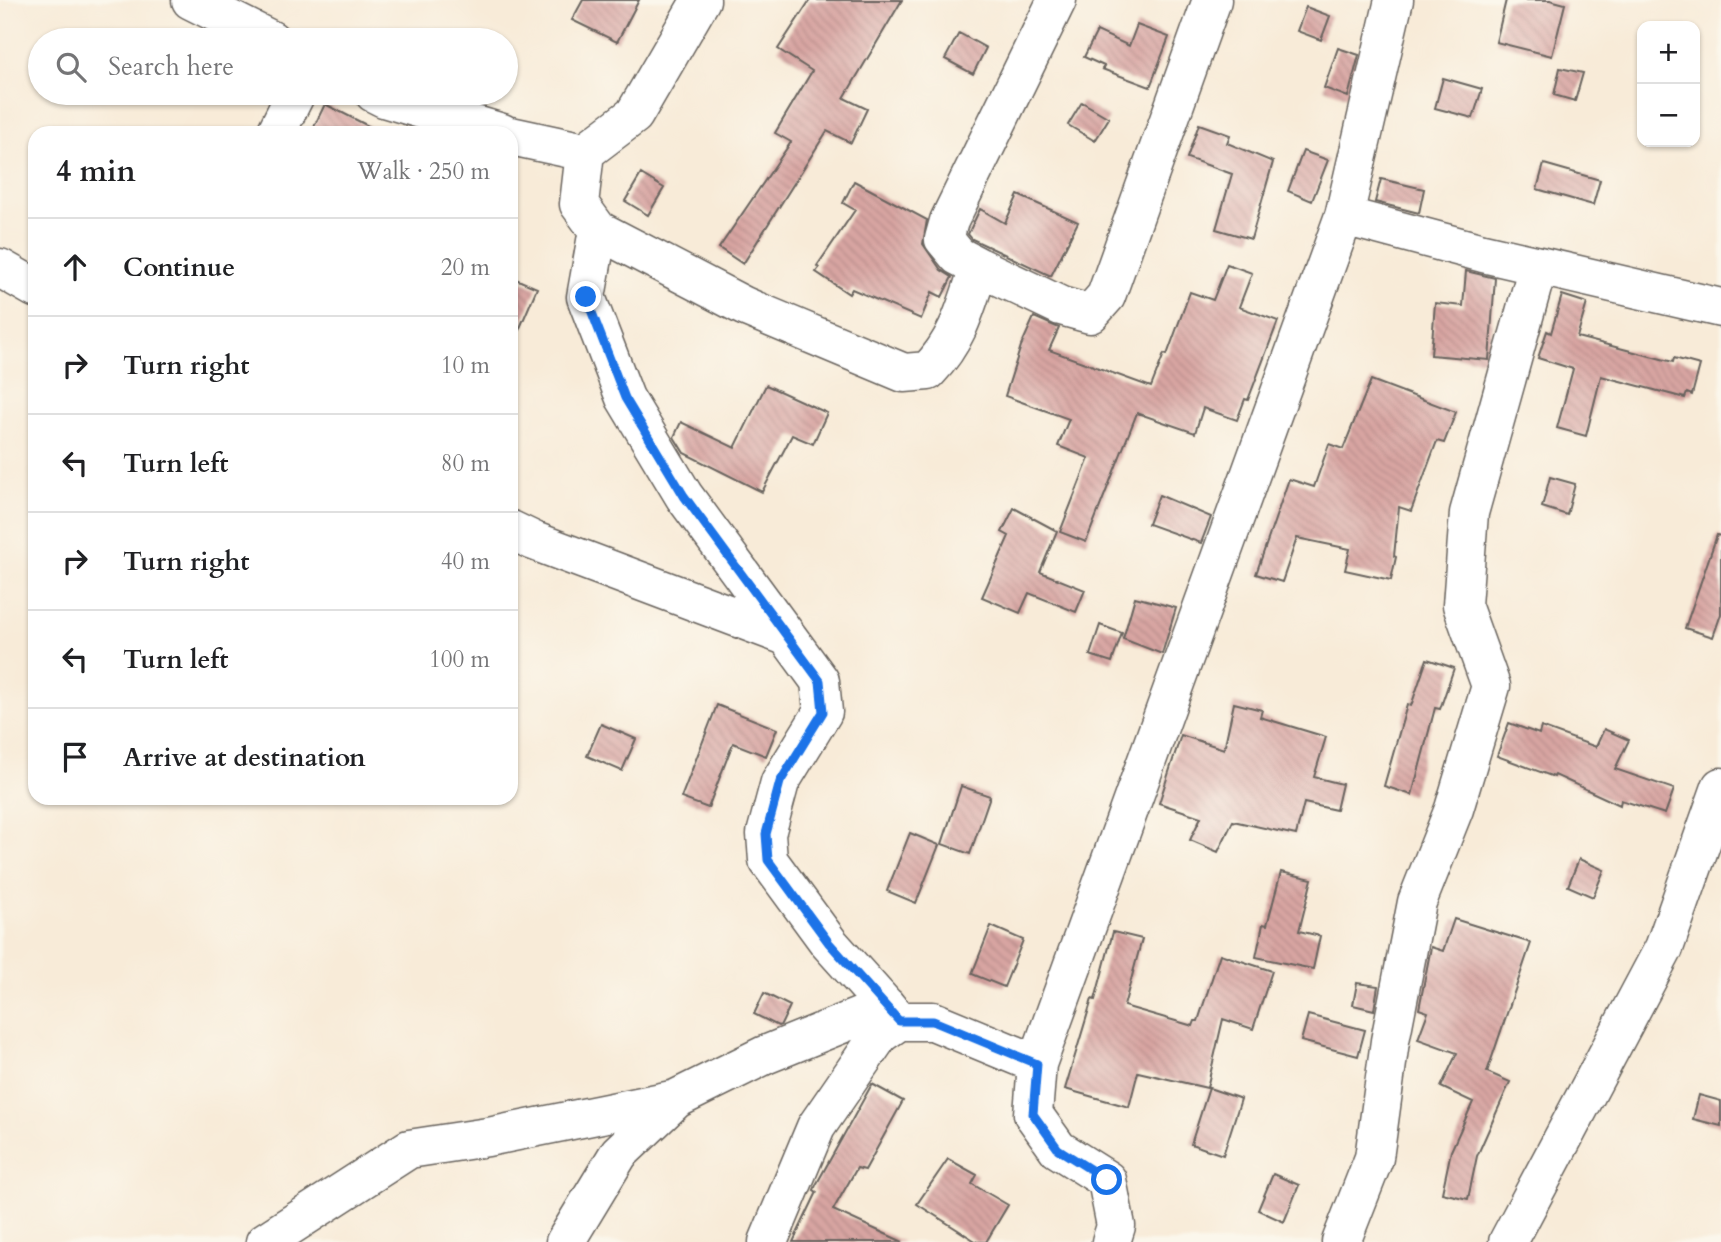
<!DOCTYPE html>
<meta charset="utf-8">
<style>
:root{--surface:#fff;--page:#f2f2f2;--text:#202124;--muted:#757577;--line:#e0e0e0}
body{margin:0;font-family:Cardo,serif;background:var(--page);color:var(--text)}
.controls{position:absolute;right:21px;top:21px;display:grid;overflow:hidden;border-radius:14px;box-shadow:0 2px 5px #0004}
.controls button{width:63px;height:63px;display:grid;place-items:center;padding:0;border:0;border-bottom:2px solid var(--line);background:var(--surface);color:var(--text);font:35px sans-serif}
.stop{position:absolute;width:21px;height:21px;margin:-16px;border:5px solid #1a73e8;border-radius:50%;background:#fff}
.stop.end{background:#1a73e8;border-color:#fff;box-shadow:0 2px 7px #0008}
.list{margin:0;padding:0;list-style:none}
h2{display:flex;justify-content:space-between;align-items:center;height:91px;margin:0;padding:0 28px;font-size:30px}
h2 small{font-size:23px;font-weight:400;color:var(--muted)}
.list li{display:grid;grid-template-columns:46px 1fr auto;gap:21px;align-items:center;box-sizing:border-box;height:98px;padding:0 28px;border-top:2px solid var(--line)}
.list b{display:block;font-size:26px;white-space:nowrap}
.list em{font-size:23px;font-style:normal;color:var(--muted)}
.icon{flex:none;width:38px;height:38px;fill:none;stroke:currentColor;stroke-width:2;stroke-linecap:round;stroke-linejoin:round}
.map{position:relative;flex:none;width:1721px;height:1242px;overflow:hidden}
.search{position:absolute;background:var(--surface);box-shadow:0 2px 5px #0004;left:28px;top:28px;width:490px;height:77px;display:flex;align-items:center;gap:18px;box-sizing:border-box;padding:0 24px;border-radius:38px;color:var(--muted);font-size:26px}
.panel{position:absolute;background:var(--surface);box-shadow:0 2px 5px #0004;left:28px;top:126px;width:490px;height:679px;border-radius:21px}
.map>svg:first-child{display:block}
.building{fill:url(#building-back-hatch)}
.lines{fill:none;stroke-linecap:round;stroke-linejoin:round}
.minor-casing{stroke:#69645e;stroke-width:41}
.minor{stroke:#fff;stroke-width:38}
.route{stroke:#1a73e8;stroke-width:9}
</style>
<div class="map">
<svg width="1721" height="1242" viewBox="0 0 1721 1242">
<defs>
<pattern id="building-back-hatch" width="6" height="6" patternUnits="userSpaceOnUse" patternTransform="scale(1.75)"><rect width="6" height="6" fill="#d8a5a2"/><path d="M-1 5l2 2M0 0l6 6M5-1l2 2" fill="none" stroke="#b98d8b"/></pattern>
</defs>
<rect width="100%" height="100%" fill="#fbf7ec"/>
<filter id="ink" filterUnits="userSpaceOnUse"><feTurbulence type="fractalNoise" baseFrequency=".0143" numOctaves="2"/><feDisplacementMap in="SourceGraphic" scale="14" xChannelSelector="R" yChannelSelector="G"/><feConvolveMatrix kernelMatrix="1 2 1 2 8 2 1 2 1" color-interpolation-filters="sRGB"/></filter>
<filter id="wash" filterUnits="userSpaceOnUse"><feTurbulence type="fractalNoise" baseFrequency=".00686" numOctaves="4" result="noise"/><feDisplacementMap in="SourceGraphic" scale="28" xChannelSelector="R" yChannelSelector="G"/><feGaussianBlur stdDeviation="1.57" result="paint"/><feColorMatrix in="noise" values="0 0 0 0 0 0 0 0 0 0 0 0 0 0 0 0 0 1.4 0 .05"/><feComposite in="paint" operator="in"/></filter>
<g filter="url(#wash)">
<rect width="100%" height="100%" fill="#f8ebd8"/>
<g id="blocks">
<!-- building -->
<path class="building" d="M 583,0 L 639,0 L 617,42 L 572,20 Z
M 810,0 L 902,0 L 844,98 L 867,109 L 851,143 L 827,131 L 743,264 L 719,248 L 791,142 L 775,133 L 812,71 L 778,49 Z
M 1506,0 L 1550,0 L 1565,4 L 1552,56 L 1496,42 Z
M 1306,7 L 1330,16 L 1321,40 L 1297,31 Z
M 1137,25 L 1169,37 L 1150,87 L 1102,69 L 1104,66 L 1084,57 L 1097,31 L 1129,46 Z
M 959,33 L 986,48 L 973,74 L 945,59 Z
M 1338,48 L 1359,55 L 1348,97 L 1324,88 Z
M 1560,68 L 1583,73 L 1575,101 L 1554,95 Z
M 1443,78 L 1482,89 L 1473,118 L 1435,108 Z
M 1082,102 L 1109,118 L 1095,141 L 1068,125 Z
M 325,104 L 382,133 L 311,133 Z
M 1199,124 L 1230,135 L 1227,143 L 1273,162 L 1251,239 L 1216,229 L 1232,174 L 1187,158 Z
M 1303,151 L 1328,160 L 1312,201 L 1288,191 Z
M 1544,164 L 1600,180 L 1593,205 L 1537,189 Z
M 641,174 L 664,188 L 648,215 L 625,201 Z
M 1381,179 L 1424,189 L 1419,213 L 1375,202 Z
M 854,181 L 927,220 L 923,244 L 941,270 L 952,277 L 942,297 L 932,292 L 921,319 L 852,289 L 849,294 L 816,272 L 819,268 L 817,266 L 855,210 L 843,203 Z
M 1018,195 L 1078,222 L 1051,276 L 989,247 L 972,239 L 968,234 L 980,209 L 1005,223 Z
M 1227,264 L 1252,273 L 1239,307 L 1278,321 L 1248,400 L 1245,399 L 1237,420 L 1203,408 L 1195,433 L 1137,413 L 1086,542 L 1060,532 L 1089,458 L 1058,446 L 1069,419 L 1005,396 L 1021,346 L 1034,317 L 1059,328 L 1049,350 L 1151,387 L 1164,354 L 1167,355 L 1190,292 L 1213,300 Z
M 1466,271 L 1495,278 L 1489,360 L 1431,355 L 1435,303 L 1463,306 Z
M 511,277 L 537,288 L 511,349 Z
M 1562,295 L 1587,303 L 1577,337 L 1673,362 L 1674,358 L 1700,365 L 1692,395 L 1687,393 L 1685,398 L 1601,376 L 1586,436 L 1557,428 L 1573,369 L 1538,358 L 1547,331 L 1551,333 Z
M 1371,380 L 1456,412 L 1444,443 L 1437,441 L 1411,511 L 1399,507 L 1394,556 L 1396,557 L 1391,580 L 1345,570 L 1350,549 L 1297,538 L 1282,582 L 1256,574 L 1289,479 L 1314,487 L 1329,444 L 1343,449 Z
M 766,385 L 827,413 L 813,444 L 792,435 L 762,492 L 684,453 L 674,437 L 681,422 L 735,448 Z
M 1550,477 L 1575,484 L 1567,515 L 1542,507 Z
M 1159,495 L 1211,517 L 1201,543 L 1148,524 Z
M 1014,508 L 1057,531 L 1040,572 L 1085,590 L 1076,612 L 1029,593 L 1020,613 L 982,597 L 1009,536 L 1002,532 Z
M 1717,535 L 1721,536 L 1721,614 L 1713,637 L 1685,628 Z
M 1135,597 L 1176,608 L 1162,654 L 1123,639 Z
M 1100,625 L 1122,633 L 1112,662 L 1090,655 Z
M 1427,659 L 1454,668 L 1440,709 L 1435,708 L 1412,795 L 1384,786 L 1407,705 L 1411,706 Z
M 1234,703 L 1262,710 L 1260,717 L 1326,737 L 1314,777 L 1342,784 L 1336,810 L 1304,803 L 1296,835 L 1233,821 L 1218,852 L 1190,840 L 1201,817 L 1159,803 L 1181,735 L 1224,749 Z
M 717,705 L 777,729 L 766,756 L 733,743 L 708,808 L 681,798 Z
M 1509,723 L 1539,734 L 1541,727 L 1596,747 L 1604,729 L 1629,740 L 1615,769 L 1674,789 L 1665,814 L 1621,800 L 1620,805 L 1555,775 L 1554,777 L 1497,756 Z
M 601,724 L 636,739 L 622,771 L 587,756 Z
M 961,786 L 990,796 L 970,854 L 942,844 Z
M 910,833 L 939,845 L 916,903 L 887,891 Z
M 1579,859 L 1604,870 L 1593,897 L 1568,886 Z
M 1281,872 L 1312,879 L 1299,931 L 1320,936 L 1313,969 L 1256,957 L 1263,924 L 1267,925 Z
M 1454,919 L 1531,943 L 1487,1072 L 1510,1082 L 1477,1156 L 1468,1199 L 1442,1193 L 1451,1151 L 1473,1102 L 1441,1087 L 1457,1053 L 1418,1039 L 1428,1012 L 1419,1009 L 1431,947 L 1443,951 Z
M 991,926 L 1023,940 L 1004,987 L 972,974 Z
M 1113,932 L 1142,939 L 1124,1006 L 1193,1026 L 1195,1021 L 1198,1021 L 1220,954 L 1272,971 L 1253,1029 L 1223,1019 L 1207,1088 L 1138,1072 L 1129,1107 L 1065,1089 L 1092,999 L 1095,1000 Z
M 1357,983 L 1378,986 L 1374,1010 L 1353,1005 Z
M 764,993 L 790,1006 L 781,1025 L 778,1026 L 754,1014 Z
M 1308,1015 L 1365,1030 L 1358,1056 L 1301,1041 Z
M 872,1084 L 903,1101 L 865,1170 L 857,1168 L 833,1210 L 903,1242 L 793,1242 L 817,1192 L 814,1190 L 816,1185 Z
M 1209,1088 L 1241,1099 L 1223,1155 L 1191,1144 Z
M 1699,1095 L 1721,1101 L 1721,1126 L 1693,1119 Z
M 948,1159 L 977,1175 L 972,1184 L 1008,1205 L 986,1242 L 977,1242 L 917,1204 Z
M 1273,1174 L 1299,1185 L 1284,1222 L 1258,1210 Z"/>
</g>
</g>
<g filter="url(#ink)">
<use href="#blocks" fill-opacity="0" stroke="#69645e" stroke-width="2"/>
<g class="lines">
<defs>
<path id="minor" d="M 191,0 L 271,40
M 701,0 L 634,115 L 585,152 L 579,204 L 598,230 L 744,306 L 904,373 L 928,371 C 958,340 966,307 979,267
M 1057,0 L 949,221 L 944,239 L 958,256 L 979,267 L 1061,306 L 1090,314 L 1106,296 L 1212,0
M 374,93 L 384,98 L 502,133
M 276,133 L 296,93
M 511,136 L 585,152
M 1344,216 L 1483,253 L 1721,308
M 598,230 L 586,297 L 625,398 L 684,496 L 820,681 L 823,712 L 780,782 L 766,834 L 768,860 L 829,943 L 899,1021
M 0,268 L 35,288
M 511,530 L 534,541 L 786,636
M 265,1242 L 409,1149 L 488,1137 L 676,1099
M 565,1242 L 619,1153 L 676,1099 L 765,1055 L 886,1006
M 768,1242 L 816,1127 L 880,1034 L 899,1021 L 933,1021 L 1037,1064
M 1111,1242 L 1116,1226 L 1107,1180 L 1058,1149 L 1033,1114 L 1037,1064 L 1344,216 L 1394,0
M 1341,1242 L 1374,1158 L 1390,1041 L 1417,902 L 1454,809 L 1491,686 L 1462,605 L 1469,513 L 1538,266
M 1508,1242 L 1664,948 L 1721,787"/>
</defs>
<!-- minor casing -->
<use href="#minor" class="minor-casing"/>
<!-- minor -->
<use href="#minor" class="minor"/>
</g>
</g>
<g class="lines" filter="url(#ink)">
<!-- route -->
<path class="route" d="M 586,297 L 625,398 L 684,496 L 820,681 L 823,712 L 780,782 L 766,834 L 768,860 L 829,943 L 899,1021 L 933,1021 L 1037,1064 L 1033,1114 L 1058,1149 L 1107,1180"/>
</g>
</svg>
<div class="controls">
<button>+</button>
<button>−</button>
</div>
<div class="stop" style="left:1107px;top:1180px"></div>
<div class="stop end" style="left:586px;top:297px"></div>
<div class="search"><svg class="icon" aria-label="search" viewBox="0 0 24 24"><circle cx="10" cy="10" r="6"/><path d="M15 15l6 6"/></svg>Search here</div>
<section class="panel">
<h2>4 min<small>Walk · 250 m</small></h2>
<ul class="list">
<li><svg class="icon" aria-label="ahead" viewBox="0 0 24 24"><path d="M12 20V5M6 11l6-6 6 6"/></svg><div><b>Continue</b></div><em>20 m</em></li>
<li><svg class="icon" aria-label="right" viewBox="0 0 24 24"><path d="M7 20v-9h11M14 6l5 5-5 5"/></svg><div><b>Turn right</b></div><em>10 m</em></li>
<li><svg class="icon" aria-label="left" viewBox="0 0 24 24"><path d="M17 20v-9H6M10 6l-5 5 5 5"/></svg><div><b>Turn left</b></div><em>80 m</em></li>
<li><svg class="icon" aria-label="right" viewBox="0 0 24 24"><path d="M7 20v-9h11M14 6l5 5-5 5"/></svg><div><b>Turn right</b></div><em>40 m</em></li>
<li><svg class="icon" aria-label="left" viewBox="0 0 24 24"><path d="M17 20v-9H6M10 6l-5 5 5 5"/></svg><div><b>Turn left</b></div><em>100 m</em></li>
<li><svg class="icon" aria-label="arrive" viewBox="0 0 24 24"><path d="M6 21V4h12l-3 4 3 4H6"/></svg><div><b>Arrive at destination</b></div></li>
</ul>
</section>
</div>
